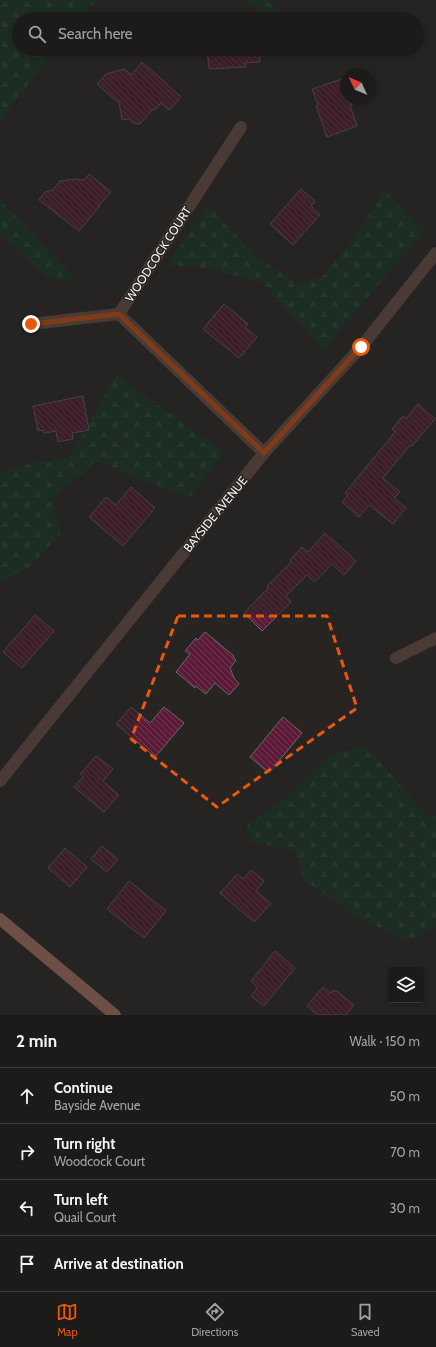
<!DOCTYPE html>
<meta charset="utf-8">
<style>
:root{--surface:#1d1b1a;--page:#2a2827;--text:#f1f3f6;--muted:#a0a1a2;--line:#3b3939;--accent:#ea580c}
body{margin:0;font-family:Cabin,sans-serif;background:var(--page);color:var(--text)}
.controls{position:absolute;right:12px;bottom:12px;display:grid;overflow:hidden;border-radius:4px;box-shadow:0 2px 6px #0003}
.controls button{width:36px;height:36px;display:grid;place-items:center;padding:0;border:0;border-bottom:1px solid var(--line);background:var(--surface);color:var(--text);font:20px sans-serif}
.compass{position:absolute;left:340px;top:68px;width:36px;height:36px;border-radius:50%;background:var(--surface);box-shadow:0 2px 6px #0003;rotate:314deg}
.stop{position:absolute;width:12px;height:12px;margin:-9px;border:3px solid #ea580c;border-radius:50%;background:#fff}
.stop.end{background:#ea580c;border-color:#fff;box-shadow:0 1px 4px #0008}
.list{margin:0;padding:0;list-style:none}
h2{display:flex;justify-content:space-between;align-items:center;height:52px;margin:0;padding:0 16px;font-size:17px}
h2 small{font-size:13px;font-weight:400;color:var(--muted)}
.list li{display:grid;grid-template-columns:26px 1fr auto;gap:12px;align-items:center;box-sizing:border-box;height:56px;padding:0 16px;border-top:1px solid var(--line)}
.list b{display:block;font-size:15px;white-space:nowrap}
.list p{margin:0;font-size:13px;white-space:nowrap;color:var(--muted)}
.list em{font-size:13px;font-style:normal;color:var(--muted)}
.icon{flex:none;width:22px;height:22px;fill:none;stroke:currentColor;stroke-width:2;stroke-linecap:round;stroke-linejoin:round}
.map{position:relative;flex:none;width:436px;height:1015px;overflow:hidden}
.search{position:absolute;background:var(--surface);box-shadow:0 2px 6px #0003;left:12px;right:12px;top:12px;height:44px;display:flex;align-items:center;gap:10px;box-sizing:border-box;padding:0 14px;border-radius:22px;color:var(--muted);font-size:15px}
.sheet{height:276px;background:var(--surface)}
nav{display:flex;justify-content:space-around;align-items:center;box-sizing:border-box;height:56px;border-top:1px solid var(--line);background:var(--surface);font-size:11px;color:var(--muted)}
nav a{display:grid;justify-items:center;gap:2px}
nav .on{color:var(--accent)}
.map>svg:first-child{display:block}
.forest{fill:url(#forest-firs)}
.building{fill:url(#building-back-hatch);stroke:#6b6769}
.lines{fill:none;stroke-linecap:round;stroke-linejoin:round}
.minor{stroke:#74554c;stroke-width:12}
.major{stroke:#c48372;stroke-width:12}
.route{stroke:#ea580c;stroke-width:5}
.marked{fill:none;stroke:#e8590c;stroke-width:3;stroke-dasharray:8 5;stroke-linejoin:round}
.labels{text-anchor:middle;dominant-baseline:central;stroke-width:3;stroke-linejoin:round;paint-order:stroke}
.street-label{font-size:12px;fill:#f5f3f1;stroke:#272422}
</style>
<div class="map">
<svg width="436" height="1015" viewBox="0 0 436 1015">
<defs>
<pattern id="forest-firs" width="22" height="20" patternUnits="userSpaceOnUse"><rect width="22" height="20" fill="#113827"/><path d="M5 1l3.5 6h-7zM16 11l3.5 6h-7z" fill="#284c3c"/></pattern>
<pattern id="building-back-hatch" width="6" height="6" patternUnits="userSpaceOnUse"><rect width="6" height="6" fill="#5a1a38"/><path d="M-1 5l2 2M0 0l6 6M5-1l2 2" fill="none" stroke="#723c55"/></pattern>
</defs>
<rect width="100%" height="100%" fill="#272422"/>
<!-- forest -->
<path class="forest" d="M 0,0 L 100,0 L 86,8 L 78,19 L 19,19 L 19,49 L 55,49 L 0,121 Z
M 244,0 L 267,0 L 286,19 L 280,19 Z
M 384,190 L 424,231 L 323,350 L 262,282 L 196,266 L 166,266 L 209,206 L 256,257 L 299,284 L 323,276 L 353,241 Z
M 0,200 L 79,282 L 47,277 L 0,233 Z
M 116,375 L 224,452 L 189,498 L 97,461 L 51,498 L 61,533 L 29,568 L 0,581 L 0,472 L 32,463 L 69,458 Z
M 366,745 L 428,818 L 436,816 L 436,926 L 408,941 L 357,917 L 304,880 L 295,851 L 250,841 L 247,825 L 285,798 L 330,756 Z"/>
<!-- building -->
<path class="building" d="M 207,49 L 259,49 L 260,62 L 245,63 L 246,67 L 209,69 Z
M 142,62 L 181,97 L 169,110 L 161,103 L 155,110 L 153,109 L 140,124 L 133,123 L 129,119 L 122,120 L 119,103 L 97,84 L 106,74 L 125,69 L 131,75 Z
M 342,79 L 346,89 L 346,98 L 349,98 L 352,105 L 350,105 L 357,126 L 327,137 L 316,106 L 318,105 L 312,89 Z
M 89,174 L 111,192 L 99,205 L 100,206 L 79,231 L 39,200 L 45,192 L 53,190 L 60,181 L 76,179 L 84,180 Z
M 301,189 L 315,201 L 311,206 L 320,215 L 293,245 L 270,224 Z
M 224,304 L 248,324 L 245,327 L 257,337 L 239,358 L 203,329 Z
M 83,396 L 89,430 L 72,433 L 73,439 L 58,442 L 56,431 L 44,433 L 43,430 L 38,431 L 33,406 Z
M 418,404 L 435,419 L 412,446 L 410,445 L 383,478 L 400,492 L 394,498 L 406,508 L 393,524 L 369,505 L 359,517 L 342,502 L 348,495 L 345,493 L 395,432 L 392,429 L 403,416 L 406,419 Z
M 131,487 L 155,508 L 123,546 L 89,517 L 106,497 L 116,505 Z
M 325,533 L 356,561 L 344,575 L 332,564 L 315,582 L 307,575 L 286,596 L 291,602 L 262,631 L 244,613 L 268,588 L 267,586 L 291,562 L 290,560 L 302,547 L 308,552 Z
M 35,615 L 54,631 L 22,668 L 3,652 Z
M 205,632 L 234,656 L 233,657 L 236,660 L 230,668 L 234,678 L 239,684 L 229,695 L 215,683 L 206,694 L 196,686 L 195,688 L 176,672 L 190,654 L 185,651 L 196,638 L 198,640 Z
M 131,707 L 150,723 L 164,707 L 184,723 L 155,757 L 116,724 Z
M 283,717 L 302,733 L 269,773 L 250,757 Z
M 96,756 L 113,769 L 103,781 L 119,795 L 104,812 L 74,787 L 83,777 L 80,774 Z
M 102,846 L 118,859 L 107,872 L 91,859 Z
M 65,848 L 87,867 L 70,887 L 48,868 Z
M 251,870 L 264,881 L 256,891 L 271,903 L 254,922 L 220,893 L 237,874 L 243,879 Z
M 129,881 L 166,911 L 144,938 L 107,909 Z
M 275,951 L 295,968 L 264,1006 L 251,996 L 258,987 L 251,981 Z
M 323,987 L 330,993 L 332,991 L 337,991 L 354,1005 L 346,1015 L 317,1015 L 307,1006 Z"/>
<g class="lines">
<!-- minor -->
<path class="minor" d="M 119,314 L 241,127
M 119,314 L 264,453
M 31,324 L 119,314
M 396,658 L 436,638
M 0,781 L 264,453 L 361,347 L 436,253"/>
<!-- major -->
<path class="major" d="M 0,919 L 115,1015"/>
</g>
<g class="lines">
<!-- route -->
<path class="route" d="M 31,324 L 119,314 L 264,453 L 361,347"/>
</g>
<!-- marked area -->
<path d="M0 0H436V1015H0ZM 178,616 L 327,616 L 357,708 L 217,807 L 131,739 Z" fill="#272422" fill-opacity=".55" fill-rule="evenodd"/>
<path class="marked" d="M 178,616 L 327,616 L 357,708 L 217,807 L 131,739 Z"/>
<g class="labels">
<!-- street labels -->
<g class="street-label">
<text transform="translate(158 254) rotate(-57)">WOODCOCK COURT</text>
<text transform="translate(215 514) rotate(-51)">BAYSIDE AVENUE</text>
</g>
</g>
</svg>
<div class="controls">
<button><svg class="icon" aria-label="layers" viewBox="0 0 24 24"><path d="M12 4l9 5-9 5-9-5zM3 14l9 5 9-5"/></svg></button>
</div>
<svg class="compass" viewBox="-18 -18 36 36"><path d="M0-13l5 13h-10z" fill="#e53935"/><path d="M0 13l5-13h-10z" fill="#a0a1a2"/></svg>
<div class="stop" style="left:361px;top:347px"></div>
<div class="stop end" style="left:31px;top:324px"></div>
<div class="search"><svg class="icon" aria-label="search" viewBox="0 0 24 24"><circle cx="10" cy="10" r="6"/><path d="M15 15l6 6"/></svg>Search here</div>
</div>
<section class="sheet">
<h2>2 min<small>Walk · 150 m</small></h2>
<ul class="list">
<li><svg class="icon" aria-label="ahead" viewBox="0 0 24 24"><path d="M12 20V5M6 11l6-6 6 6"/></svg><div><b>Continue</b><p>Bayside Avenue</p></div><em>50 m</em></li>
<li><svg class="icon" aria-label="right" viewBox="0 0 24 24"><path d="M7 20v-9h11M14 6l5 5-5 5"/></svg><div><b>Turn right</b><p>Woodcock Court</p></div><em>70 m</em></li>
<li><svg class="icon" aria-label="left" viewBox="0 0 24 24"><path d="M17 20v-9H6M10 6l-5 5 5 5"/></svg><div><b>Turn left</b><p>Quail Court</p></div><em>30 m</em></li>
<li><svg class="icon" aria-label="arrive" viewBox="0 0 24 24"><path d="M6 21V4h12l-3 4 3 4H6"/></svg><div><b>Arrive at destination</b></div></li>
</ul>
</section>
<nav>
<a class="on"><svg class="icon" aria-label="map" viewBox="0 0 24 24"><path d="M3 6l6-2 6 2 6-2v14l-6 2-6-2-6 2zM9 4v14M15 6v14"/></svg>Map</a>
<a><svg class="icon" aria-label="directions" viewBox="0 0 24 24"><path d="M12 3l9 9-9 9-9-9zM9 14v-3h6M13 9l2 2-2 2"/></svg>Directions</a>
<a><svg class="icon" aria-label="saved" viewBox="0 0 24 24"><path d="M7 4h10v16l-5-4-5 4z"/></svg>Saved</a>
</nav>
